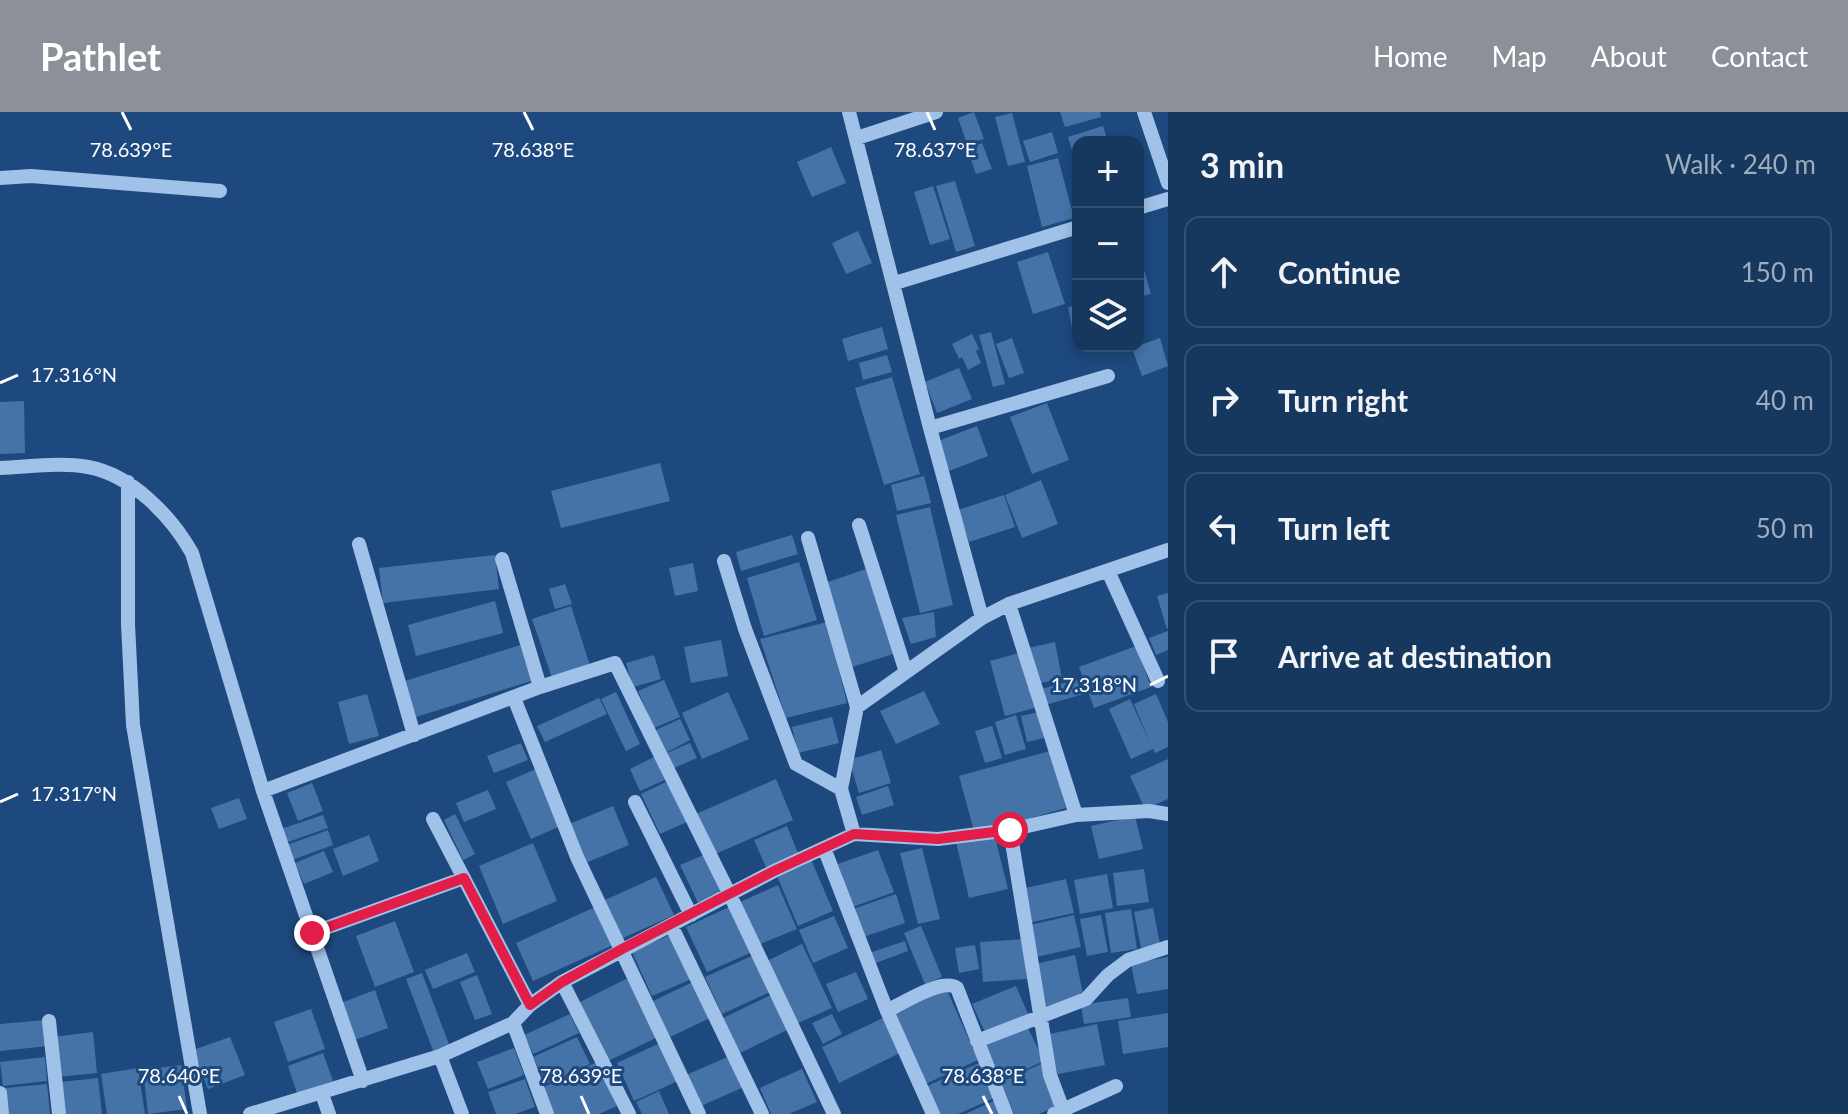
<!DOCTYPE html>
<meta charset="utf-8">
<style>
:root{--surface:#16375e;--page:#234267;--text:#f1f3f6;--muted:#9eacbc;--line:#355173;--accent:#8c9099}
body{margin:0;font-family:Lato,sans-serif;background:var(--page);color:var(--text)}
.controls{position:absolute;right:24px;top:24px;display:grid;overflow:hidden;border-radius:16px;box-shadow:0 4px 12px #0003}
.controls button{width:72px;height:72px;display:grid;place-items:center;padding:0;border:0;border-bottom:2px solid var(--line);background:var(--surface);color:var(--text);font:40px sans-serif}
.stop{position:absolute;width:24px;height:24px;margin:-18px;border:6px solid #e11d48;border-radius:50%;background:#fff}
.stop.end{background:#e11d48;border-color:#fff;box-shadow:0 2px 8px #0008}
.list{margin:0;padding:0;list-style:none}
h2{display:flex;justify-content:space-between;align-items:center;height:104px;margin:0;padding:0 32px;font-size:34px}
h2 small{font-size:26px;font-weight:400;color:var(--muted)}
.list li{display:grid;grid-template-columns:52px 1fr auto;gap:24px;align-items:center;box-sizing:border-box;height:112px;margin:0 16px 16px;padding:0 16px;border:2px solid var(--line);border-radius:16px}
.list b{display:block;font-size:30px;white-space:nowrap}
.list em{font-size:26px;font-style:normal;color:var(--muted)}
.icon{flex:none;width:44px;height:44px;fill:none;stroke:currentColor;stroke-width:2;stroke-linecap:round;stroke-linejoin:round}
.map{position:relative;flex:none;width:1168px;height:1002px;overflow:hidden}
header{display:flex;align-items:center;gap:48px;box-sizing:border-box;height:112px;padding:0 40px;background:var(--accent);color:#fff}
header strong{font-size:38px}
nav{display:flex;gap:44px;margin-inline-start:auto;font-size:28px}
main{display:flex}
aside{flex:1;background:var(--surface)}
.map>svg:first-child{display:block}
.building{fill:#4573a8}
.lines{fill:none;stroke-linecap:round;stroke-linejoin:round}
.minor{stroke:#a0c2e8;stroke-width:14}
.route{stroke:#e11d48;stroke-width:10}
.ticks{fill:none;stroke:#fff;stroke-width:3}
.ticks-label{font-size:20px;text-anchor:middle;fill:#fff;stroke:#1d497e;stroke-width:6;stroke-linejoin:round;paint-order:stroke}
</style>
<header>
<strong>Pathlet</strong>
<nav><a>Home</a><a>Map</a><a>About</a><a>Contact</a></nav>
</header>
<main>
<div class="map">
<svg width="1168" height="1002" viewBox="0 0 1168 1002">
<rect width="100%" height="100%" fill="#1d497e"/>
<!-- building -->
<path class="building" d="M 974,0 L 984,27 L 967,32 L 958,6 Z
M 1060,0 L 1100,0 L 1101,5 L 1065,15 Z
M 1012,1 L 1025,50 L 1008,54 L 995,5 Z
M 1103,14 L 1108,30 L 1078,30 L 1077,55 L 1068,25 Z
M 1052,20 L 1058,41 L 1030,50 L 1023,29 Z
M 982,31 L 992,57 L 976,62 L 967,36 Z
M 831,35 L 846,71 L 812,85 L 797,50 Z
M 1058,46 L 1074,106 L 1042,115 L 1027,54 Z
M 955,69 L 975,134 L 956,140 L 936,74 Z
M 933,74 L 950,127 L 930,133 L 914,80 Z
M 858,119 L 872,151 L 846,162 L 832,131 Z
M 1048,140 L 1065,192 L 1033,202 L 1017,150 Z
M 1144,158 L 1151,182 L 1138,185 L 1138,160 Z
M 1078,193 L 1078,231 L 1075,232 L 1068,195 Z
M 882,215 L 888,237 L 848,249 L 842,227 Z
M 991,220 L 1005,272 L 993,275 L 979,223 Z
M 972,222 L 979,237 L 976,239 L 981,251 L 968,258 L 962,245 L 959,247 L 952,232 Z
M 1012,226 L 1024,261 L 1009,266 L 996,232 Z
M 1160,226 L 1168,254 L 1142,264 L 1132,236 Z
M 887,243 L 892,260 L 863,268 L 859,251 Z
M 959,256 L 972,287 L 937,301 L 925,270 Z
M 892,265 L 920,362 L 884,373 L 855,276 Z
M 24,289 L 25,341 L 0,342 L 0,290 Z
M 1047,291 L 1069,348 L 1032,362 L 1010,305 Z
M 977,314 L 988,344 L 949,359 L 938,329 Z
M 660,351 L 670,389 L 561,416 L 551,379 Z
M 924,364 L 931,391 L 897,399 L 891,373 Z
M 1041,368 L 1058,412 L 1022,426 L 1005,383 Z
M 1004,383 L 1015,415 L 969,430 L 958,398 Z
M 930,395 L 953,493 L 920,501 L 896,403 Z
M 792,423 L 798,442 L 741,459 L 736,440 Z
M 495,443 L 499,477 L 383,491 L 379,456 Z
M 799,450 L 817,508 L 764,524 L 747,466 Z
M 693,451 L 698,479 L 675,484 L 669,456 Z
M 866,457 L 893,542 L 852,555 L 825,471 Z
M 565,472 L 572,492 L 555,497 L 549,477 Z
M 1168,481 L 1168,517 L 1167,517 L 1157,484 Z
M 495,489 L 503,521 L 416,544 L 408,513 Z
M 571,494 L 591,557 L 553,569 L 532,507 Z
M 934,500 L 936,525 L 911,532 L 902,506 Z
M 827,510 L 847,591 L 786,606 L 760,527 Z
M 1168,519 L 1168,538 L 1156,543 L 1149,526 Z
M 721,528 L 728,564 L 691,571 L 684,535 Z
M 1055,530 L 1062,567 L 1035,572 L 1028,536 Z
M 520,533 L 531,569 L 416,605 L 405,569 Z
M 1136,534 L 1151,575 L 1094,596 L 1079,555 Z
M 1023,540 L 1038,595 L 1005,604 L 990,549 Z
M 654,543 L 661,567 L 633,575 L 626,551 Z
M 1080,567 L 1084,582 L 1045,593 L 1041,577 Z
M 664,568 L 680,605 L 654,616 L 638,579 Z
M 924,579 L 940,612 L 896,632 L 880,599 Z
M 616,580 L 640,632 L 626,639 L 601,587 Z
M 728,580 L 749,627 L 702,647 L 682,601 Z
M 367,582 L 379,624 L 349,632 L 338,590 Z
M 1156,582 L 1168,610 L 1168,635 L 1155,641 L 1153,637 L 1131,647 L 1109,597 L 1130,587 L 1150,631 L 1134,592 Z
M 599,586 L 607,602 L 545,630 L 537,614 Z
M 1038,600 L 1044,626 L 1027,630 L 1021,604 Z
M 1016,603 L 1026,637 L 1005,643 L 995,610 Z
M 832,605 L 839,631 L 798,641 L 792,615 Z
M 680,607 L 690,628 L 667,640 L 656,618 Z
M 992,614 L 1002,646 L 985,651 L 975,619 Z
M 521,631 L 528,648 L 494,661 L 487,644 Z
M 690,631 L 697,646 L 674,656 L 667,641 Z
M 881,638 L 891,671 L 859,681 L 849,648 Z
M 1050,639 L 1066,696 L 975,722 L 959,664 Z
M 656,644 L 667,667 L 640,679 L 630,657 Z
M 1168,647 L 1168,687 L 1145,697 L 1130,664 Z
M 538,656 L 563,713 L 531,727 L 506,670 Z
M 776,667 L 793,708 L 713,743 L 696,702 Z
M 668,669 L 687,710 L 660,722 L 641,682 Z
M 312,671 L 323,699 L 298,709 L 287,681 Z
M 888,674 L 894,693 L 862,703 L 856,685 Z
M 488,678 L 496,697 L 464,710 L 456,691 Z
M 239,686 L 247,707 L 219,717 L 211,696 Z
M 613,694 L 629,733 L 583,752 L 567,713 Z
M 455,702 L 475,742 L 463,748 L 444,708 Z
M 323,703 L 328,716 L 285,731 L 281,717 Z
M 1135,704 L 1143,737 L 1099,747 L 1091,714 Z
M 787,714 L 800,746 L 768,760 L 754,728 Z
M 328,718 L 333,733 L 292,748 L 287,733 Z
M 994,721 L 1008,777 L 969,786 L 956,730 Z
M 369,723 L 379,749 L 343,764 L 333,737 Z
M 533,731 L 557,789 L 503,812 L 479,754 Z
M 922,736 L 940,807 L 918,812 L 900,741 Z
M 878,738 L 894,780 L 853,795 L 838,752 Z
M 324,739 L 333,760 L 304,772 L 295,751 Z
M 706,742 L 724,782 L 698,791 L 680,753 Z
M 810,745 L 833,799 L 798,814 L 775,759 Z
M 1144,757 L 1149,790 L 1117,794 L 1113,761 Z
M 1107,762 L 1113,796 L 1080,802 L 1074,768 Z
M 656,765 L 674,803 L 623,826 L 605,788 Z
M 1066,767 L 1074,801 L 1028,811 L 1021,777 Z
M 778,773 L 797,817 L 758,833 L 740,790 Z
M 896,782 L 905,811 L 863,825 L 853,797 Z
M 595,795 L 613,833 L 533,869 L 516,831 Z
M 729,795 L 750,841 L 707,860 L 686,815 Z
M 1153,796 L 1160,832 L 1141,836 L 1134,800 Z
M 1131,797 L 1137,837 L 1111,841 L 1105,801 Z
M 1074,803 L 1081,835 L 1036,845 L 1030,813 Z
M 1101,803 L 1108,840 L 1087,844 L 1080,807 Z
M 834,804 L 848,836 L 813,851 L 799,818 Z
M 395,809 L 414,860 L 375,875 L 356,824 Z
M 921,814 L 942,865 L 925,872 L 904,821 Z
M 674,821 L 694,866 L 652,884 L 632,840 Z
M 1024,827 L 1027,867 L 983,870 L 980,830 Z
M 905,829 L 908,839 L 873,852 L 869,841 Z
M 802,832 L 832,896 L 796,912 L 767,849 Z
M 975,833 L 979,857 L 959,861 L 955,836 Z
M 467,841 L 475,860 L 433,877 L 425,858 Z
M 754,843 L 770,880 L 722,902 L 705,865 Z
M 1075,843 L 1084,887 L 1044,896 L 1035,852 Z
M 1168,845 L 1168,877 L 1137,882 L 1131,852 Z
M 856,860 L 868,887 L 838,900 L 826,872 Z
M 422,861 L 450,935 L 434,941 L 406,867 Z
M 477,863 L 492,902 L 475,908 L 460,870 Z
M 632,864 L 660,924 L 608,949 L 580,890 Z
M 695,869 L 712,905 L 670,925 L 653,889 Z
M 1016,874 L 1028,902 L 985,920 L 972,892 Z
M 946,876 L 978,948 L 921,974 L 889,901 Z
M 375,878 L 388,916 L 352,929 L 338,892 Z
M 771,883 L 787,918 L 736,943 L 719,908 Z
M 1128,886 L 1131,905 L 1084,912 L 1081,893 Z
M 311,897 L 325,937 L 288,950 L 274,910 Z
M 1168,901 L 1168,935 L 1123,942 L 1118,909 Z
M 570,902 L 579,921 L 533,942 L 524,923 Z
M 832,902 L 842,922 L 823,932 L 812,911 Z
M 885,905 L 902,940 L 839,971 L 822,935 Z
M 45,908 L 48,934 L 0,939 L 0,912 Z
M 1097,912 L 1105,953 L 1053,963 L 1045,923 Z
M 1027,914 L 1044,949 L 998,970 L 981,935 Z
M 93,920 L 97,961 L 57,965 L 53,925 Z
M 230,925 L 245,963 L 208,977 L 193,938 Z
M 577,925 L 590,952 L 546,972 L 533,945 Z
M 660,931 L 678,969 L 634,989 L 617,951 Z
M 514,936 L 524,963 L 488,977 L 477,950 Z
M 323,941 L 333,969 L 297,981 L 288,954 Z
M 732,943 L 746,974 L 701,994 L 686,963 Z
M 45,945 L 47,969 L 3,974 L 0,950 Z
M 597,950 L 617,994 L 599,1002 L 554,1002 L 542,976 Z
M 979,951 L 994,986 L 958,1002 L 937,1002 L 925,975 Z
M 1041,952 L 1059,993 L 1039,1002 L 1014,1002 L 1001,970 Z
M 181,953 L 187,997 L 148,1002 L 143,958 Z
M 138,956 L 145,1002 L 107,1002 L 101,962 Z
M 802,957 L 817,990 L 789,1002 L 771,1002 L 760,976 Z
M 98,966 L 102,1002 L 64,1002 L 60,970 Z
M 525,967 L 535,995 L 515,1002 L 496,1002 L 488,980 Z
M 47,972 L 50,1002 L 7,1002 L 5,976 Z
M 659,979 L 669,1002 L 642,1002 L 636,990 Z
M 996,988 L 1002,1002 L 965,1002 Z"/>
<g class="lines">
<!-- minor -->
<path class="minor" d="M 849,0 L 930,316 L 982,506
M 1144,0 L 1168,71
M 857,26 L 936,0
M 0,66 L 31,64 L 220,79
M 1138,96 L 1168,87
M 895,171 L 1078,115
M 930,316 L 1108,264
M 0,356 C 28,355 61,350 88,355 C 132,363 171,404 192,441 L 263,679 L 363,969
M 128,370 L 128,512 L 133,613 L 200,1002
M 859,413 L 906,560
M 808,426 L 857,595 L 841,677 L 854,722
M 359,432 L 414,623
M 502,447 L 540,575
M 724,449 L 745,517 L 796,652 L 841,677
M 1108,459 L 1158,569
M 1009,492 L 1076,703
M 514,586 L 577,745 L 699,1002
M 857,595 L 982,506 L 1009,492 L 1168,438
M 263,679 L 540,575 L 615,551 L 730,783 L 834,1002
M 635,690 L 691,803
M 433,707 L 530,893
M 1010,718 L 1050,963 L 1063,998
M 824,736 L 887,899 L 933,1002
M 671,813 L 762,1002
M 312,821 L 464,766
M 562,870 L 629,1002
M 887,899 C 903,891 943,865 957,876 L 1006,1002
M 49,909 L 59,1002
M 513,911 L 547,1002
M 977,929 L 1086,887 L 1108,863 L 1128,848 L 1168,835
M 440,944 L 462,1002
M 0,981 L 2,1002
M 322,982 L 329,1002
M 250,1002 L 440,944 L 513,911 L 530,893 L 562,870 L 774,759 L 854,722 L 938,727 L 1010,718 L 1076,703 L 1149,699 L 1168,702
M 1054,1002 L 1116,974"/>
</g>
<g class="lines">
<!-- route -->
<path class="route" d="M 312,821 L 464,766 L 530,893 L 562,870 L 622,837 L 774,759 L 854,722 L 938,727 L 1010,718"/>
</g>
<!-- ticks -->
<path class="ticks" d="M 122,0 L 131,18M 524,0 L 533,18M 927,0 L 935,18M 0,271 L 18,263M 1150,573 L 1168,564M 0,690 L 18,682M 179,984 L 187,1002M 581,984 L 589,1002M 983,984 L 992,1002"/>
<g class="ticks-label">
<text x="131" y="45">78.639°E</text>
<text x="533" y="45">78.638°E</text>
<text x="935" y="45">78.637°E</text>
<text x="74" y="270">17.316°N</text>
<text x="1094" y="580">17.318°N</text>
<text x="74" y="689">17.317°N</text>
<text x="179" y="971">78.640°E</text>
<text x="581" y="971">78.639°E</text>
<text x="983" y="971">78.638°E</text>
</g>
</svg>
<div class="controls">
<button>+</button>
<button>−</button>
<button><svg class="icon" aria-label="layers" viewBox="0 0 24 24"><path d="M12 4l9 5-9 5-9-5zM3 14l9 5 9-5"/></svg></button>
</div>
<div class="stop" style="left:1010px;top:718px"></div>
<div class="stop end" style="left:312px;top:821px"></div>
</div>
<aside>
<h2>3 min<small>Walk · 240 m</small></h2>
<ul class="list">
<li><svg class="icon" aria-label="ahead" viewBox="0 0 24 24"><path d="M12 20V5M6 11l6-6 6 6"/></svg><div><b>Continue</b></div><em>150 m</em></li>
<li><svg class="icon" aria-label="right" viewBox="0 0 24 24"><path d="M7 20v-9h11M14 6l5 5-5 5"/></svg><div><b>Turn right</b></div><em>40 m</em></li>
<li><svg class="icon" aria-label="left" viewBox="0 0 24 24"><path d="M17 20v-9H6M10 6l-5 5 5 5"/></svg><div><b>Turn left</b></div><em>50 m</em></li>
<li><svg class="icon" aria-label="arrive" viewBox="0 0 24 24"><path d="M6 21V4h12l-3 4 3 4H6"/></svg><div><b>Arrive at destination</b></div></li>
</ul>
</aside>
</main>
